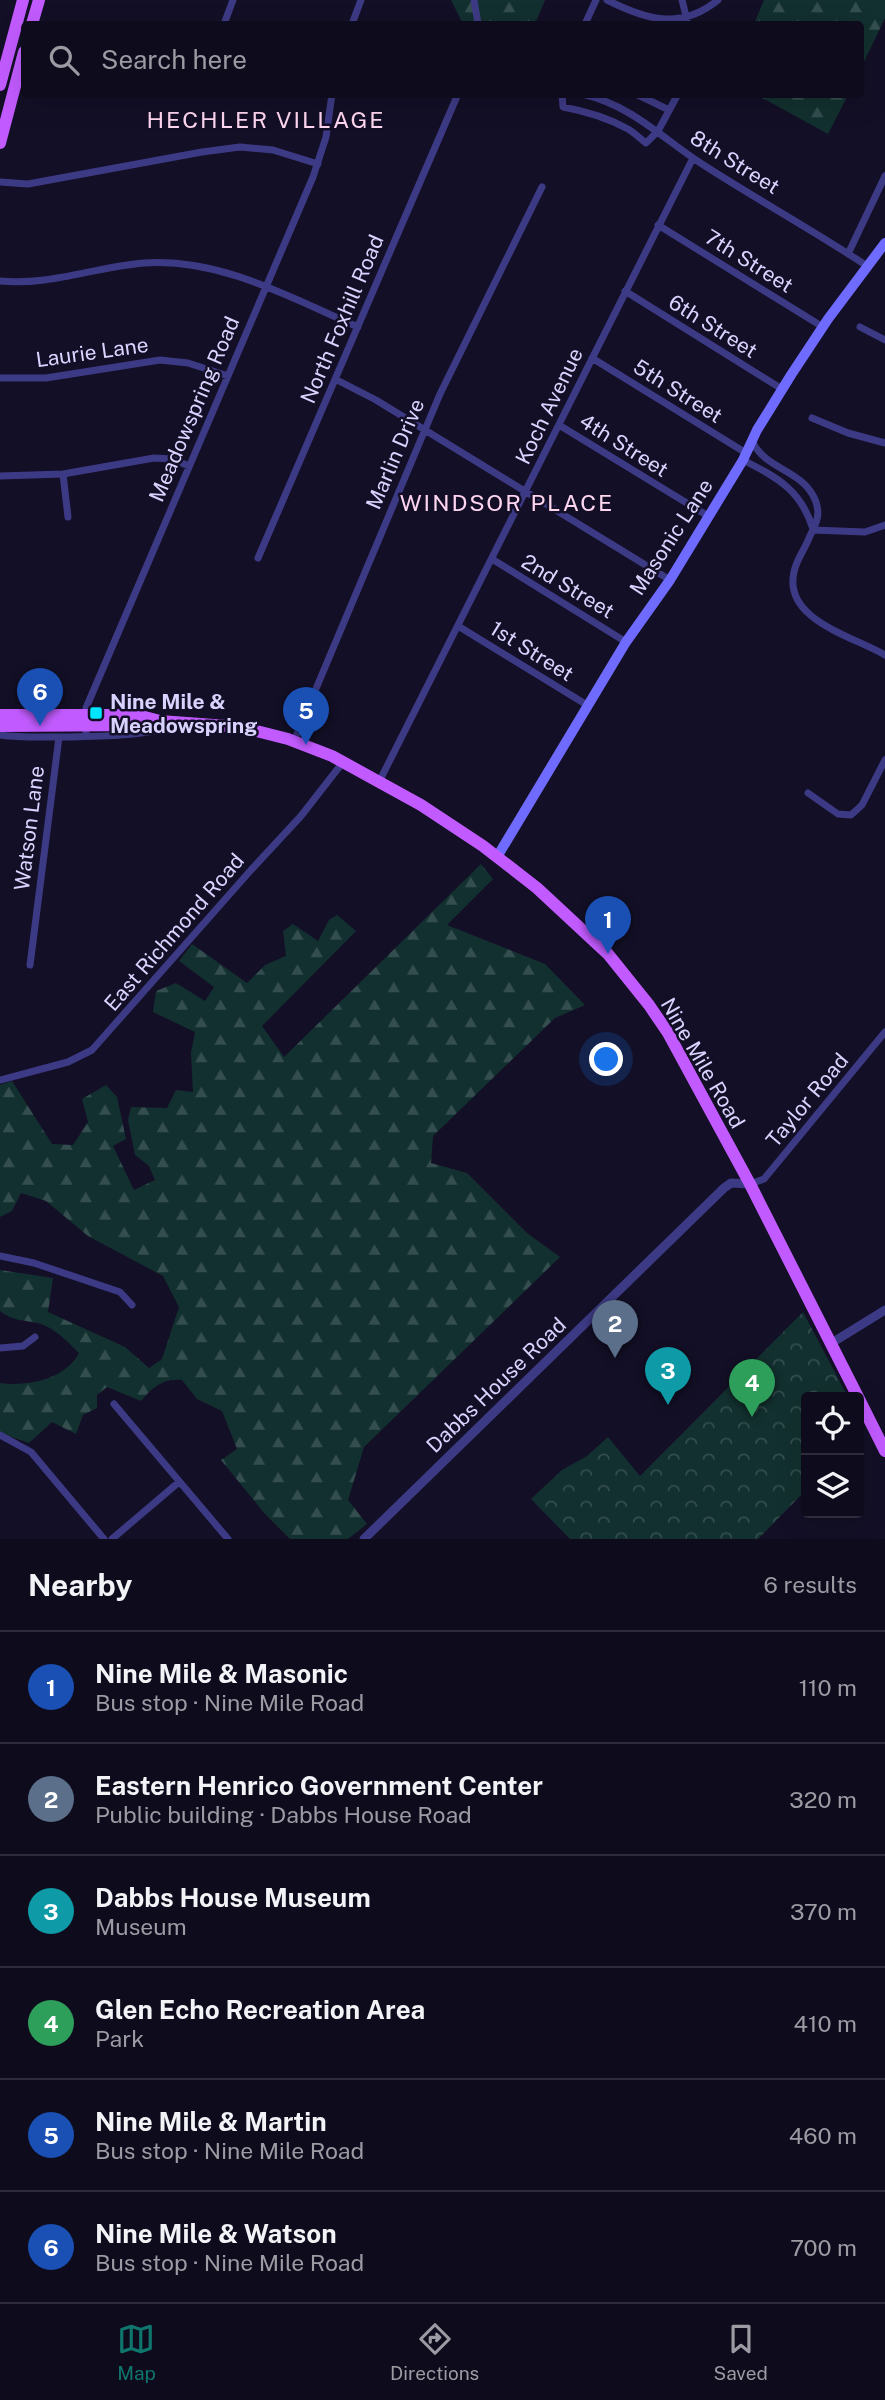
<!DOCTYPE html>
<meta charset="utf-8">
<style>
:root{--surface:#0e0b1c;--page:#171425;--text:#f1f3f6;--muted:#9b9ba3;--line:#2e2b3b;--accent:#0f766e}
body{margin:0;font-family:"Public Sans",sans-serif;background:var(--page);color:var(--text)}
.controls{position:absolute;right:21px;bottom:21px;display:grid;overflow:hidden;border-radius:7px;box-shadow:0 7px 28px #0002}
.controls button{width:63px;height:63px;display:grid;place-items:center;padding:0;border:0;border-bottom:2px solid var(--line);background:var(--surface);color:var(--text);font:35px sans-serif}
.you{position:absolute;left:607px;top:1060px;width:24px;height:24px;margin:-18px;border:5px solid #fff;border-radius:50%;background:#1a73e8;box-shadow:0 0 0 10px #1a73e833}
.badge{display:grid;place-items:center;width:46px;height:46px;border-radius:50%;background:var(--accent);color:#fff;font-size:23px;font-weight:700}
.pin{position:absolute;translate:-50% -58px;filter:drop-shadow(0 2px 4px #0008)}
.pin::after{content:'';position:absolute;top:37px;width:24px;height:21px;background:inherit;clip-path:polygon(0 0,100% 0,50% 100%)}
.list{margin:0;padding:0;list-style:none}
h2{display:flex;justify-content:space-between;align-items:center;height:91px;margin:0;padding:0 28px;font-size:30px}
h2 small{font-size:23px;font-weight:400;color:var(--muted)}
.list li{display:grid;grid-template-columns:46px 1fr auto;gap:21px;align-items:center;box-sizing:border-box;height:112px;padding:0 28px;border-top:2px solid var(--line)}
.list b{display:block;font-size:26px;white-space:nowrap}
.list p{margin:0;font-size:23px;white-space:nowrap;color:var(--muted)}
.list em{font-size:23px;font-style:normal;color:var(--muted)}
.icon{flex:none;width:38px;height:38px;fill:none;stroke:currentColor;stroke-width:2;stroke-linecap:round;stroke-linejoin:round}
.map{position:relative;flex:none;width:885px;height:1539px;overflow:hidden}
.search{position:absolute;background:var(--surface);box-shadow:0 7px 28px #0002;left:21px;right:21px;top:21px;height:77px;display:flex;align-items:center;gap:18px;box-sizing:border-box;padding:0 24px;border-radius:7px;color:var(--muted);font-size:26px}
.sheet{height:763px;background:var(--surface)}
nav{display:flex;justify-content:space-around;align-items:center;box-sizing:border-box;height:98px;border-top:2px solid var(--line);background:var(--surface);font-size:19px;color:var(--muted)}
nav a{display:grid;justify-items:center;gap:4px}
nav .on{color:var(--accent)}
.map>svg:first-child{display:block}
.forest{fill:url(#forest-firs)}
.park{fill:url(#park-crowns)}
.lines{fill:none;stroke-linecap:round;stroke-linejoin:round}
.minor{stroke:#3d3a85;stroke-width:7}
.tertiary{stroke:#3d3a85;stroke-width:9}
.secondary{stroke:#6f6bff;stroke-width:10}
.primary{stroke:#c25bff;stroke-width:12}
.poi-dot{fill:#00e5ff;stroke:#130f26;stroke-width:2.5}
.labels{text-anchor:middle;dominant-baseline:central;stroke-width:5;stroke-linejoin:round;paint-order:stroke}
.street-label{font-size:21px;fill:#d9d4ff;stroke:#130f26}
.poi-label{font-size:21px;font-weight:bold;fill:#d9d4ff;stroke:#130f26;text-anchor:start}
.neighbourhood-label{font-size:23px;letter-spacing:2px;fill:#ffd6f0;stroke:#130f26}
</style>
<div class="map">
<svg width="885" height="1539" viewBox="0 0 885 1539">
<defs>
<pattern id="forest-firs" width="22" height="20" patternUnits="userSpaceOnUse" patternTransform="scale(1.75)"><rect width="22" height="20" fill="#12302f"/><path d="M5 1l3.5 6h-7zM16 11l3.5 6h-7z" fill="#344d4e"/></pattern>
<pattern id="park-crowns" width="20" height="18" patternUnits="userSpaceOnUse" patternTransform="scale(1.75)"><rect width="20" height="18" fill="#12302f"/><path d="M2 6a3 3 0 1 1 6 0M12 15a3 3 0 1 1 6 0" fill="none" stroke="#344d4e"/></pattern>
</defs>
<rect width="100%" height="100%" fill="#130f26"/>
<!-- forest -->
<path class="forest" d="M 451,0 L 545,0 L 535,24 L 463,24 Z
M 764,0 L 885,0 L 885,18 L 861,68 L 860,24 L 754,24 Z
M 757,95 L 848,94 L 848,95 L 828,134 Z
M 481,864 L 493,879 L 447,925 L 545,964 L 585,1005 L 555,1018 L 433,1136 L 431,1163 L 467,1173 L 527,1233 L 560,1257 L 364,1447 L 348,1500 L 367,1524 L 348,1539 L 290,1539 L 265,1514 L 221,1460 L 237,1449 L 222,1411 L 197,1399 L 182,1380 C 162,1378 153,1387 141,1401 L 107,1387 L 97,1395 L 97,1408 L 83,1415 L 76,1434 L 52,1422 L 29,1443 L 0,1433 L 0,1383 C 27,1387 66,1379 79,1353 C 68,1342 53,1326 37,1323 C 23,1320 13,1321 0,1311 L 0,1270 L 53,1278 L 48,1312 L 125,1347 L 149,1368 L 162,1359 L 179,1307 L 163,1276 L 88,1236 L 46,1201 L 21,1193 L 12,1211 L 0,1217 L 0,1085 L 12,1081 L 52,1144 L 73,1145 L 88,1122 L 82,1099 L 106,1085 L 117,1097 L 126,1139 L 113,1146 L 134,1190 L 155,1180 L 149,1166 L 135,1155 L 128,1120 L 131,1107 L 167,1108 L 176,1090 L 193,1092 L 191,1053 L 195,1032 L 153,1012 L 156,991 L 176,983 L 205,1001 L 214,987 L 179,961 L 192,944 L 247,983 L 265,965 L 286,956 L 283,931 L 293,924 L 318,941 L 329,920 L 337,915 L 356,931 L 262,1026 L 284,1057 Z"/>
<!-- park -->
<path class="park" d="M 803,1312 L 848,1397 L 806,1397 L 806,1490 L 758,1539 L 570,1539 L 531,1499 L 562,1470 L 587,1456 L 608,1437 L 640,1476 Z"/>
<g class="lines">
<!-- minor -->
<path class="minor" d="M 474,0 L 478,24
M 607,0 C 645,19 680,31 718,0
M 682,0 L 688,24
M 224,24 L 233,0
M 352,24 L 361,0
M 585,24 L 596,0
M 562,94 L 563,107 C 585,111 608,118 628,129 C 635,133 640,139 646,143 L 658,131 L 678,94
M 582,94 C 631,105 662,138 702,164 C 756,199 813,230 867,266
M 636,94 L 669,110
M 0,182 L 28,184 L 202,152 L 240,147 L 273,150 L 318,164
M 658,225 L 823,327
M 848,254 L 885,176
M 0,281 C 49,286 95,267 144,263 C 221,258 289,297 358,327
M 625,291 L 782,389
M 860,327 L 885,340
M 592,358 L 746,453
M 0,378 L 46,378 L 160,360 L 188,363 L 228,376
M 335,379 L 376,400 L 670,580
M 812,418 L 848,433 L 885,443
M 559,425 L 708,516
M 752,441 C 766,471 804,469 816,502 C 821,517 815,525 809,538 C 805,549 796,560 794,572 C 783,620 853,636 885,655
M 743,460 C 778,478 801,490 813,529
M 63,474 L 68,517
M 0,476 L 63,474 L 154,458 L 172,459 L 189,466
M 813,530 L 865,532 L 885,525
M 258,558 L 458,94
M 492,559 L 626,642
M 458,626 L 587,705
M 0,735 C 20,738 41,737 61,737 C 100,736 139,737 177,726
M 86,736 L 86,708 L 313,177 L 326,137 L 332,94
M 294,741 L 440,394 L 542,187
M 379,782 L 693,158
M 808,793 L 838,814 L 851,815 L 862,805 L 885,760
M 30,965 L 59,737
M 0,1080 L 68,1062 L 92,1050 L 251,870 L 301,816 L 343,762
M 750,1184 L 764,1179 L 885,1032
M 0,1256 L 34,1263 L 120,1292 L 132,1305
M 0,1348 L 23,1346 L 35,1337
M 114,1404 L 228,1539
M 0,1435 L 31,1452 L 104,1539
M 112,1539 L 179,1482"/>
<!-- tertiary -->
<path class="tertiary" d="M 830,1344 L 885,1310
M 364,1539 L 724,1188 L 731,1183 L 750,1184"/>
<!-- secondary -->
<path class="secondary" d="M 497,857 L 626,642 L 670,580 L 743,460 L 757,430 L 791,375 L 828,319 L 885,243"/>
<!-- primary -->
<path class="primary" d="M 32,24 L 39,0
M 0,85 L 23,0
M 0,143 L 24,52
M 0,715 L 137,715 L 160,721 L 241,727 L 288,739 L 332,756 L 421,805 L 483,846 L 537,888 L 608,954 L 649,1005 L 668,1033 L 750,1184 L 858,1397
M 0,726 L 141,725 L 156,721
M 859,1399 L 885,1451"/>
</g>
<!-- markers -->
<rect class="poi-dot" x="89" y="706" width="14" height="14" rx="3.5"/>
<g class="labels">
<!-- street labels -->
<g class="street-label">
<text transform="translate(735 162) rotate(32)">8th Street</text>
<text transform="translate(749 261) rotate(32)">7th Street</text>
<text transform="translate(342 319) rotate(-67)">North Foxhill Road</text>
<text transform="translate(713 326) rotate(32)">6th Street</text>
<text transform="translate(92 352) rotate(-8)">Laurie Lane</text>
<text transform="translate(678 391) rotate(32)">5th Street</text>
<text transform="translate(549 406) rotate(-64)">Koch Avenue</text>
<text transform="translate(194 409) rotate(-67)">Meadowspring Road</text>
<text transform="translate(624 445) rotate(32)">4th Street</text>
<text transform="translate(395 454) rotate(-67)">Marlin Drive</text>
<text transform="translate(671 537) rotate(-57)">Masonic Lane</text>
<text transform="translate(568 586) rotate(31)">2nd Street</text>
<text transform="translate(532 651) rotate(32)">1st Street</text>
<text transform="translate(29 828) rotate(-83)">Watson Lane</text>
<text transform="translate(174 932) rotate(-49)">East Richmond Road</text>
<text transform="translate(703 1063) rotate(60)">Nine Mile Road</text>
<text transform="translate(807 1100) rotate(-50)">Taylor Road</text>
<text transform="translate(496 1385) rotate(-44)">Dabbs House Road</text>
</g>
<!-- poi labels -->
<g class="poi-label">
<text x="110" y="701">Nine Mile &amp;<tspan x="110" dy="24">Meadowspring</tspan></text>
</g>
<!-- neighbourhood labels -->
<g class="neighbourhood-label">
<text x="266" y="119">HECHLER VILLAGE</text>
<text x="507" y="502">WINDSOR PLACE</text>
</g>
</g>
</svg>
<div class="controls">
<button><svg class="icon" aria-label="locate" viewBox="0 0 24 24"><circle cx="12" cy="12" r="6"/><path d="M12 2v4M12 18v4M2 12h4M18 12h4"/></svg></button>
<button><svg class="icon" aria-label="layers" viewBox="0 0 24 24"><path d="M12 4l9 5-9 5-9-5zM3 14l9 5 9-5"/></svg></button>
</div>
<div class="you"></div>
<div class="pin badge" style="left:608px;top:954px;background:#1a4fb4">1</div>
<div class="pin badge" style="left:615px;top:1358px;background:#5c6f8a">2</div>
<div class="pin badge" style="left:668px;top:1405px;background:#0f9aa8">3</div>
<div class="pin badge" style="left:752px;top:1417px;background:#2e9e5b">4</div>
<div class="pin badge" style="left:306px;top:745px;background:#1a4fb4">5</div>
<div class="pin badge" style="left:40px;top:726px;background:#1a4fb4">6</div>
<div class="search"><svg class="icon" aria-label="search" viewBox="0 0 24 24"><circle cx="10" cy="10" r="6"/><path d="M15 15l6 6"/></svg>Search here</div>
</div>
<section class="sheet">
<h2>Nearby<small>6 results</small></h2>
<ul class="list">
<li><span class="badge" style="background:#1a4fb4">1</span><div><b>Nine Mile &amp; Masonic</b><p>Bus stop · Nine Mile Road</p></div><em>110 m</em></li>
<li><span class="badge" style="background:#5c6f8a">2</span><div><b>Eastern Henrico Government Center</b><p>Public building · Dabbs House Road</p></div><em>320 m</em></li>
<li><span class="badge" style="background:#0f9aa8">3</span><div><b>Dabbs House Museum</b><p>Museum</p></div><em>370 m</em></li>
<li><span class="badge" style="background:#2e9e5b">4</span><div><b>Glen Echo Recreation Area</b><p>Park</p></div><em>410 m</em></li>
<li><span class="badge" style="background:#1a4fb4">5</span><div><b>Nine Mile &amp; Martin</b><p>Bus stop · Nine Mile Road</p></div><em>460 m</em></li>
<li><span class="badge" style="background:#1a4fb4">6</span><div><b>Nine Mile &amp; Watson</b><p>Bus stop · Nine Mile Road</p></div><em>700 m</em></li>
</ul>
</section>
<nav>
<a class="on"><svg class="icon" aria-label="map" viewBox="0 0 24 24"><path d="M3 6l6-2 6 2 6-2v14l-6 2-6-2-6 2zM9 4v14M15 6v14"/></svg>Map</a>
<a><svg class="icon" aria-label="directions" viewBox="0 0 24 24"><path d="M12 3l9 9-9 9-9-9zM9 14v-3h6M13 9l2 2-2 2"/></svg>Directions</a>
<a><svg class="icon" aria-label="saved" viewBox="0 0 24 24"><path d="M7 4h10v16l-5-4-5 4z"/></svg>Saved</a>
</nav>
